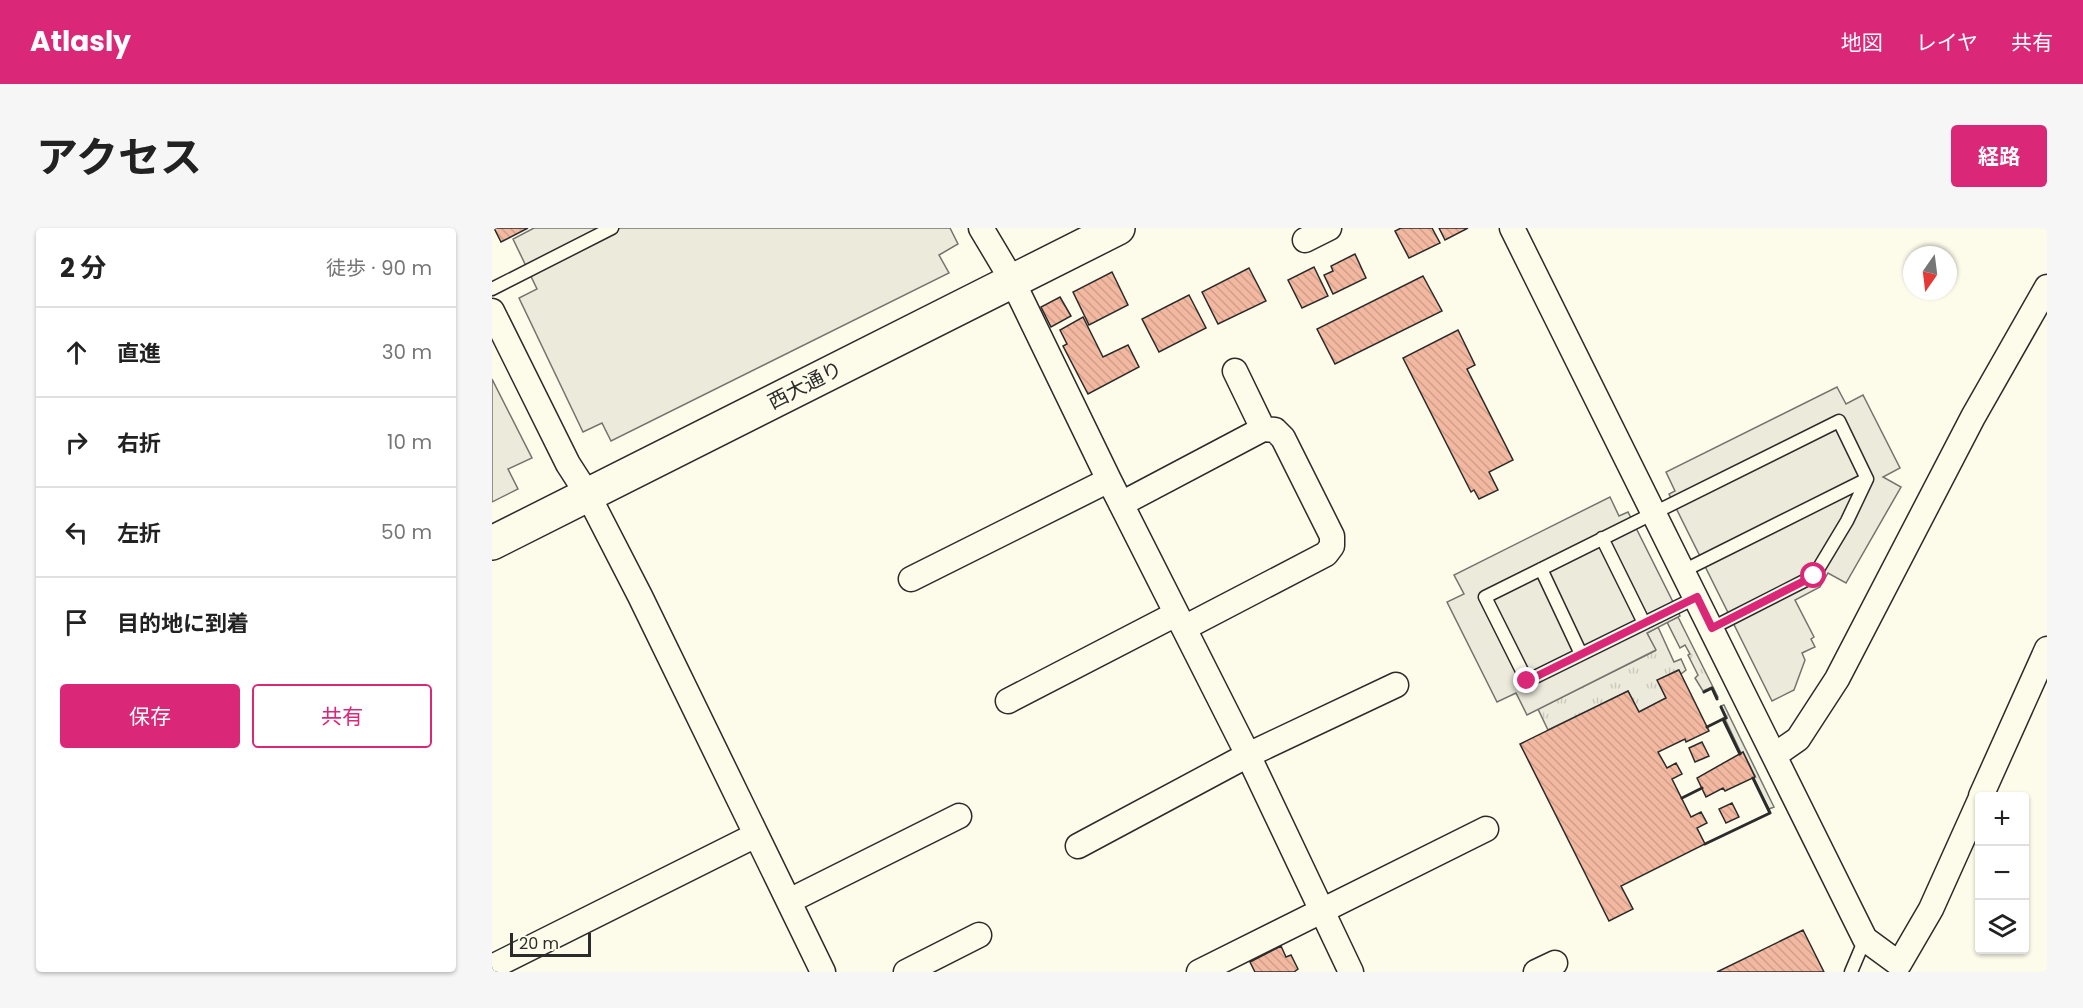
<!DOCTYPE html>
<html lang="ja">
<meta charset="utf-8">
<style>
:root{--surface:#fff;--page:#f6f6f6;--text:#222;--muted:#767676;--line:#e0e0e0;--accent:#db2777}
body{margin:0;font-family:Poppins,"Noto Sans JP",sans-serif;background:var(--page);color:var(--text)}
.controls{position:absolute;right:18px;bottom:18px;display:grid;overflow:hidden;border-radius:6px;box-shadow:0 2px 4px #0004}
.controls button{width:54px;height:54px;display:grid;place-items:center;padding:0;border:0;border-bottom:2px solid var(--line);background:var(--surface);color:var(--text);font:30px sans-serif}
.compass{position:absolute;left:1411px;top:18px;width:54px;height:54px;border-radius:50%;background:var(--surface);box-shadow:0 2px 4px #0004;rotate:194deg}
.scale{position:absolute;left:18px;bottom:15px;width:81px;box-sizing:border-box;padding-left:6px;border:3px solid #2b2b2b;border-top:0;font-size:16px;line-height:21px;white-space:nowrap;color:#2b2b2b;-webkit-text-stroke:4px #fdfbea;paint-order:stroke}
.stop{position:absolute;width:18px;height:18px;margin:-14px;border:4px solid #db2777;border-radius:50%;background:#fff}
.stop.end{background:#db2777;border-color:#fff;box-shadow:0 2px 6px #0008}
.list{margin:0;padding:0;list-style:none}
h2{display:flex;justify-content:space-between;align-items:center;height:78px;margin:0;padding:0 24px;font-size:26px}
h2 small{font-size:20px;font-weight:400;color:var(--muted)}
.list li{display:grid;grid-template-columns:39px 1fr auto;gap:18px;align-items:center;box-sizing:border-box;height:90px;padding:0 24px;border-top:2px solid var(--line)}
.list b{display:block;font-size:22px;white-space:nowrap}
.list em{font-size:20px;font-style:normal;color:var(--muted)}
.actions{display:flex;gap:12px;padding:18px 24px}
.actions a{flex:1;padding:14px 0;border:2px solid var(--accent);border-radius:6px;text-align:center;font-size:21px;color:var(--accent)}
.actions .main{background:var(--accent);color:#fff}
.icon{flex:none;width:33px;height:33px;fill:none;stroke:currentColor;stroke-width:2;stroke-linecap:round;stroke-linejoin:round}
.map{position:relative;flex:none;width:1555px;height:744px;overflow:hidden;border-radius:6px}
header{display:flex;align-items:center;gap:36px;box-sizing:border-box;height:84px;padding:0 30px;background:var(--accent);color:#fff}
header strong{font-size:28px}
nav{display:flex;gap:33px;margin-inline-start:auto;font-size:21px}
.intro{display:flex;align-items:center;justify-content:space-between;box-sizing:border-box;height:144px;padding:0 36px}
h1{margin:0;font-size:42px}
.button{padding:15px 27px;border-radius:6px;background:var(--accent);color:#fff;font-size:21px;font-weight:700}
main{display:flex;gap:36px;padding:0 36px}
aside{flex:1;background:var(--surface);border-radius:6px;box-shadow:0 2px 4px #0004}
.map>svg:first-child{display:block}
.grass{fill:url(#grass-tufts);stroke:#74746e;stroke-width:1.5}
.parking{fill:#eceadb;stroke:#74746e;stroke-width:1.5}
.building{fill:url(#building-back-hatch);stroke:#2b2b2b;stroke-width:1.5}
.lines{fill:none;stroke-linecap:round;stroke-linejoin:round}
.lane-casing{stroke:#2b2b2b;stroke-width:15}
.street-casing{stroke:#2b2b2b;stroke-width:27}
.secondary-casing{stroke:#2b2b2b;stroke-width:36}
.lane{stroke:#fdfbea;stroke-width:12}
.street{stroke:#fdfbea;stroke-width:24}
.secondary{stroke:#fdfbea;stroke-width:33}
.wall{stroke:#2b2b2b;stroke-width:3}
.route{stroke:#db2777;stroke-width:8}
.labels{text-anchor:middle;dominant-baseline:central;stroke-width:4.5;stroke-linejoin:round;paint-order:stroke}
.street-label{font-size:20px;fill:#2b2b2b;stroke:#fdfbea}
</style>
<header>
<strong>Atlasly</strong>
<nav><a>地図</a><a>レイヤ</a><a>共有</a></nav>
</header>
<div class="intro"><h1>アクセス</h1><a class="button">経路</a></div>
<main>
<aside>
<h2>2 分<small>徒歩 · 90 m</small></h2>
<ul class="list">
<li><svg class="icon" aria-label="ahead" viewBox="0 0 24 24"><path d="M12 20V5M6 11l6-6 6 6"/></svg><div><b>直進</b></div><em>30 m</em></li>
<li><svg class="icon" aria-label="right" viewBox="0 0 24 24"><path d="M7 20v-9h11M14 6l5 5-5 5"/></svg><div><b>右折</b></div><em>10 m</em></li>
<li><svg class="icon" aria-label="left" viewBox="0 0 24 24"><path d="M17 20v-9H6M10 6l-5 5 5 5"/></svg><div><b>左折</b></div><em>50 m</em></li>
<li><svg class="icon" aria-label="arrive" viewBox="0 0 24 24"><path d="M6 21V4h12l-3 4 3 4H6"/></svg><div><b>目的地に到着</b></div></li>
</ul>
<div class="actions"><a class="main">保存</a><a>共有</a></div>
</aside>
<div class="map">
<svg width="1555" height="744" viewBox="0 0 1555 744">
<defs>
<pattern id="grass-tufts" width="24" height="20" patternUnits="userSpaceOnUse" patternTransform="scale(1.5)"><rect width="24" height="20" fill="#ecebdb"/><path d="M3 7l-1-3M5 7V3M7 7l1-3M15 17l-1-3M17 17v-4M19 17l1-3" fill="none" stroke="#cbcabc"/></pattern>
<pattern id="building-back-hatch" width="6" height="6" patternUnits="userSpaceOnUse" patternTransform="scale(1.5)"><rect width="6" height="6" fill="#f2b8a0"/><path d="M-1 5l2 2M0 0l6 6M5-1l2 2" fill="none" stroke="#d09e8a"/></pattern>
</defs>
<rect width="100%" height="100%" fill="#fdfbea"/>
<!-- grass -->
<path class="grass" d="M 1186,389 L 1226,469 L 1225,470 L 1220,459 L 1211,463 L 1203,450 L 1206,447 L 1196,427 L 1198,426 L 1193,417 L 1188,420 L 1175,394 Z
M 1166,399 L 1182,434 L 1189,431 L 1194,442 L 1189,446 L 1186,442 L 1166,452 L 1174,470 L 1147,484 L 1136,463 L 1056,502 L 1046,481 L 1163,423 L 1155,405 Z
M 1232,477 L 1282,579 L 1277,581 L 1261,550 L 1263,548 L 1251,524 L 1249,525 L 1233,491 L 1235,490 L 1229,478 Z"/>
<!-- parking -->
<path class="parking" d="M 42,0 L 458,0 L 466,16 L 447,27 L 457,45 L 119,213 L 110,195 L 91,204 L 27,70 L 45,61 L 21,11 Z
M 0,151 L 40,230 L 16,241 L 26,261 L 0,274 Z
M 1345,159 L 1354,176 L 1371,167 L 1408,240 L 1391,249 L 1409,259 L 1354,355 L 1336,345 L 1328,359 L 1303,372 L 1322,409 L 1319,411 L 1323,419 L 1310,425 L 1313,432 L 1302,462 L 1280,473 L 1177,266 L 1183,263 L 1174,244 Z
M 1118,269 L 1127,288 L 1136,284 L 1188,388 L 1155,405 L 1164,422 L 1035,487 L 1024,465 L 1005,474 L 955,374 L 972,366 L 962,347 Z"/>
<!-- building -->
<path class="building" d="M 2,0 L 36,0 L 9,14 Z
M 909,0 L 940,0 L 948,15 L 917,30 L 903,3 Z
M 947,0 L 976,0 L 953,12 Z
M 863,26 L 874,50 L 841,66 L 832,47 L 841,43 L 839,38 Z
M 822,39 L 836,68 L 810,80 L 796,52 Z
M 757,40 L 774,73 L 726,96 L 710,64 Z
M 620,44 L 636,77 L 597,97 L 581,64 Z
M 931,48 L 950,83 L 843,136 L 825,101 Z
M 697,67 L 714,100 L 667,124 L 650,91 Z
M 568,69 L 579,88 L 559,99 L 549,79 Z
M 591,89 L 611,129 L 636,117 L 647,139 L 596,166 L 571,118 L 575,116 L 568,102 Z
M 966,102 L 983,137 L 975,141 L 1021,232 L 997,244 L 1006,262 L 987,271 L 982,262 L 979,264 L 911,130 Z
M 1187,442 L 1217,503 L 1194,514 L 1193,511 L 1166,524 L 1175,540 L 1184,535 L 1190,546 L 1180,551 L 1199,589 L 1209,584 L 1215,595 L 1205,600 L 1213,616 L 1129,658 L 1141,681 L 1117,693 L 1028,516 L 1136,463 L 1147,484 L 1174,470 L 1165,452 Z
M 1210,514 L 1217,528 L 1203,534 L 1197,520 Z
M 1251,524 L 1263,549 L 1233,563 L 1231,560 L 1214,569 L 1205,550 Z
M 1240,575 L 1247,589 L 1234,595 L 1227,581 Z
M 1311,702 L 1332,744 L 1225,744 Z
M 789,718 L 794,729 L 799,727 L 806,741 L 802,744 L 763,744 L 758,734 Z"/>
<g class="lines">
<defs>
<path id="lane" d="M 0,61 L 120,0
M 1110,310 L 1152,395
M 1049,341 L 1089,426
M 1191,343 L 1375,251 L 1347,193 L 993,369 L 1035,453 L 1205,369
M 1220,400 L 1322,348 L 1355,293 L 1375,251
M 1359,744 L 1373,711"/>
<path id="street" d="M 489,0 L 520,52 L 617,252 L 756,527 L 859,744
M 1020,0 L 1373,711 L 1407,736 L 1439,681 L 1488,572
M 813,12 L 837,0
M 0,83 L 76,236 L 96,267 L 148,368 L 331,744
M 743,143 L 771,201
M 629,276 L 771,201 L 783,202 L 791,210 L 840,308 L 840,318 L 834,326 L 692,400
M 419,351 L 617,252
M 516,473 L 684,386
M 1283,527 L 1306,511 L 1345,451 L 1481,189 L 1555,59
M 1489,568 L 1555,421
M 586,618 L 756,527 L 904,457
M 297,673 L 467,588
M 0,739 L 264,607
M 414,744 L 487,707
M 707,744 L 994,601
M 1044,744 L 1063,735"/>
<path id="secondary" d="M 0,315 L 626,0"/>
</defs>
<!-- lane casing -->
<use href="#lane" class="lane-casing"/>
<!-- street casing -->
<use href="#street" class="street-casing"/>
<!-- secondary casing -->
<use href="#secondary" class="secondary-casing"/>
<!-- lane -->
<use href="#lane" class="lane"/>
<!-- street -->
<use href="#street" class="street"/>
<!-- secondary -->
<use href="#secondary" class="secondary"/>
<!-- wall -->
<path class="wall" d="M 1212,464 L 1220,460 L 1225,471
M 1229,479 L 1234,490 L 1231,491
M 1215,499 L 1231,491 L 1248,526
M 1190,570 L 1210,560
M 1213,616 L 1278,585 L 1261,550"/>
</g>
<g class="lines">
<!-- route -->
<path class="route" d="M 1035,453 L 1205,369 L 1220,400 L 1322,348"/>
</g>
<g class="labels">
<!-- street labels -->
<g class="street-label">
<text transform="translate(313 157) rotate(-27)">西大通り</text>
</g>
</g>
</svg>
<div class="controls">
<button>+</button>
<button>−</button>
<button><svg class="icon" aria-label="layers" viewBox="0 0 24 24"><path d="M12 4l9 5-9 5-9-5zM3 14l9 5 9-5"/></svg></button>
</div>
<svg class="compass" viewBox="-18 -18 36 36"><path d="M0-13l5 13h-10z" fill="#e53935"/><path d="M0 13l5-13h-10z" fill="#767676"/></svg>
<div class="scale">20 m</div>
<div class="stop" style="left:1322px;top:348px"></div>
<div class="stop end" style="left:1035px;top:453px"></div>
</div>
</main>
